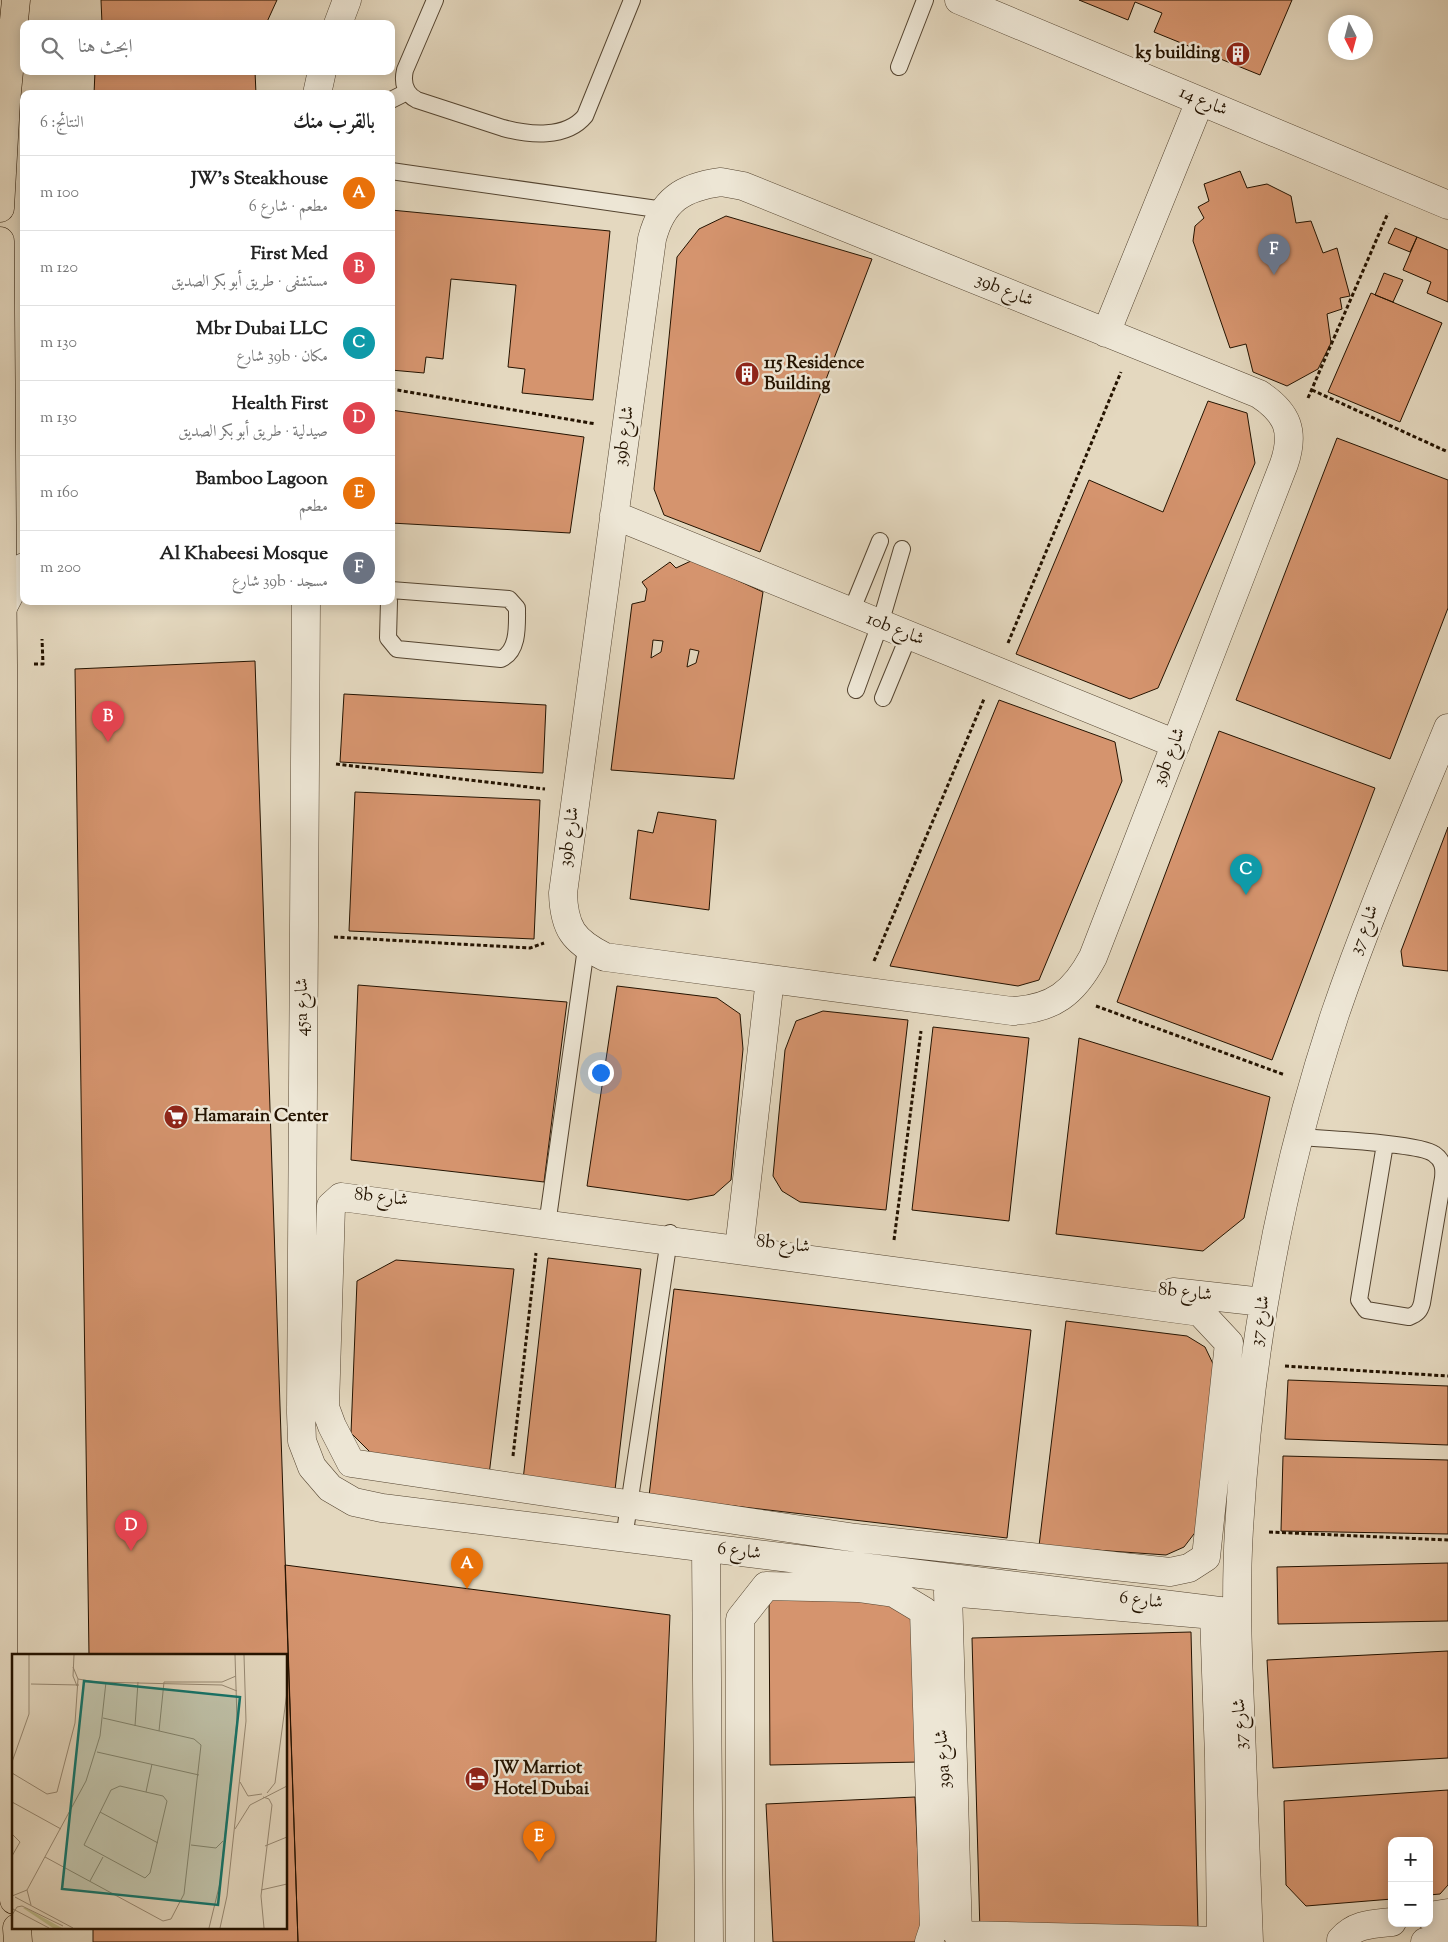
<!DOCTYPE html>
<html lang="ar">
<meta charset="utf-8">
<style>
:root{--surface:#fff;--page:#f2f2f2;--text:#222;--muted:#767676;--line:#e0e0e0;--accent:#d93025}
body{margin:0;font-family:"Sorts Mill Goudy",Amiri,serif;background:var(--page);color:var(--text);direction:rtl}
.controls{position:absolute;right:15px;bottom:15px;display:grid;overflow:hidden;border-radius:10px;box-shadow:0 2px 12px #0003}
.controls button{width:45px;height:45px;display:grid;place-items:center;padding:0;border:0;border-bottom:1px solid var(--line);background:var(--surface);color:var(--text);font:25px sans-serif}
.compass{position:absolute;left:1328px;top:15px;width:45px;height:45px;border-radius:50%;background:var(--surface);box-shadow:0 2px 12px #0003;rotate:174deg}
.you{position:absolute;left:600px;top:1072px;width:18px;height:18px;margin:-12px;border:4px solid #fff;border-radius:50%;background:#1a73e8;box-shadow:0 0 0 8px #1a73e833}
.badge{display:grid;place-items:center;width:32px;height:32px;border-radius:50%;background:var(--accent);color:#fff;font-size:16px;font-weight:700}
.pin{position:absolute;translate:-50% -41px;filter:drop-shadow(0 1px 2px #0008)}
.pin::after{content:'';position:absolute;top:26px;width:18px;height:15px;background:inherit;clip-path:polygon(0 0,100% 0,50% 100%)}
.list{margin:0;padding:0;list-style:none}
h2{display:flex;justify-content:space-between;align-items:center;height:65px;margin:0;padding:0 20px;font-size:21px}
h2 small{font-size:16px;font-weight:400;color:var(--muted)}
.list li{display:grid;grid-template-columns:32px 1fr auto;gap:15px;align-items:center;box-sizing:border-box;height:75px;padding:0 20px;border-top:1px solid var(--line)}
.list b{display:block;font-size:19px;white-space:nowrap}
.list p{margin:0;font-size:16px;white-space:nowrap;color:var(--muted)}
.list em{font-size:16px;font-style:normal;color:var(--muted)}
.icon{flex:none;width:28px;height:28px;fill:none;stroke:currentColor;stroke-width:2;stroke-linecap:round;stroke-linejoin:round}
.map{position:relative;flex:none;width:1448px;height:1942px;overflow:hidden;direction:ltr}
.search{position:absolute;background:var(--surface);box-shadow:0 2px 12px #0003;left:20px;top:20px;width:375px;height:55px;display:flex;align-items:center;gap:12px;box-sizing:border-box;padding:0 18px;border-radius:10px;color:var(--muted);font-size:19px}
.panel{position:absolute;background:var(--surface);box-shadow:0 2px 12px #0003;left:20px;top:90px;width:375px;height:515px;border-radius:10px;direction:rtl}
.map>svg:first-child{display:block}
.building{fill:#d5946e;stroke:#241300;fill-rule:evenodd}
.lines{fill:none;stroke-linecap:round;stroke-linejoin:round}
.lane-casing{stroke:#544430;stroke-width:18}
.street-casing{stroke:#544430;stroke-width:29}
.primary-casing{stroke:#241300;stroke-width:29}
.path{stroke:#241300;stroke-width:3;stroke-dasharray:4 2.5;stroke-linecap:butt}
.lane{stroke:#ede6d5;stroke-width:16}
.street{stroke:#ede6d5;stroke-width:28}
.primary{stroke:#e4d8bf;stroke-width:28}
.labels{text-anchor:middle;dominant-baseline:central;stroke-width:5;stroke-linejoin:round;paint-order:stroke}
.poi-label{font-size:18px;font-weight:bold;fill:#241300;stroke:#ede6d5;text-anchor:start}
.street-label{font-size:18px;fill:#241300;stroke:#ede6d5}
.inset-road{fill:none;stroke:#978973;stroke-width:1}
.view{fill:#0f766e;fill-opacity:0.15;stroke:#0f766e;stroke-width:2.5}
.inset-edge{fill:none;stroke:#241300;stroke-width:2.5}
</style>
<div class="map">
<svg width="1448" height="1942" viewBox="0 0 1448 1942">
<rect width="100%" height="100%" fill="#e4d8bf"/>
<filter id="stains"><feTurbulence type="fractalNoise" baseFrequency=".004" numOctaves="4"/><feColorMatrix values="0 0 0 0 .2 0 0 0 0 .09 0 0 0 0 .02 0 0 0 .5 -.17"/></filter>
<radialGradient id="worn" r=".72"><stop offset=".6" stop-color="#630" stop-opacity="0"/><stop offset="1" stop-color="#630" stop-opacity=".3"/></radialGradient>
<!-- building -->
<path class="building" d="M 101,0 L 277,0 L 266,24 L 102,24 Z
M 1079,0 L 1292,0 L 1260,75 L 1154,32 L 1162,13 L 1135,2 L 1128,20 Z
M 95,71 L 255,71 L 256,94 L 94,94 Z
M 1240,171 L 1247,188 L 1267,184 L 1291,196 L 1296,223 L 1311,221 L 1323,253 L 1337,248 L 1350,296 L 1340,298 L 1342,309 L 1327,314 L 1331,343 L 1318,369 L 1287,386 L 1253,372 L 1246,344 L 1230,348 L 1193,241 L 1195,226 L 1204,218 L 1198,207 L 1209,201 L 1204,184 Z
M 391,210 L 610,231 L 593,400 L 522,393 L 525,369 L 508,367 L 516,285 L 451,279 L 443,359 L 426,357 L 424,373 L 391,370 Z
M 726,216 L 872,259 L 760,552 L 664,515 L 654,489 L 677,257 L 699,229 Z
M 1395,228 L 1417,237 L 1410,252 L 1388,243 Z
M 1417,237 L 1448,250 L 1448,302 L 1427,293 L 1431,282 L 1403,270 Z
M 1384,273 L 1403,280 L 1393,302 L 1375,295 Z
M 1371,293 L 1442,323 L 1400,422 L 1328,392 Z
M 1208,401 L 1247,413 L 1255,463 L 1158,688 L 1130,699 L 1016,654 L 1089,480 L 1163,512 Z
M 391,410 L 584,437 L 570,533 L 391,523 Z
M 1337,438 L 1448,480 L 1448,608 L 1390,759 L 1236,700 Z
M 693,560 L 763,592 L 734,779 L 611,770 L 632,604 L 645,601 L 647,589 L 642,582 L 670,562 L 676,568 ZM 653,640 L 663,641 L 661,652 L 651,658 ZM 690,649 L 699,651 L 696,663 L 687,667 Z
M 255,661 L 298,1942 L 93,1942 L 93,1928 L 286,1928 L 286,1656 L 89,1656 L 75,669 Z
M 344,694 L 546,705 L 543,773 L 340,762 Z
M 999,700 L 1115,742 L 1122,781 L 1039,980 L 1018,986 L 890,966 Z
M 1219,731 L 1375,788 L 1272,1060 L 1117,1002 Z
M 355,792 L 540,800 L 534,939 L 349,931 Z
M 658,812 L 716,820 L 709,910 L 630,899 L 638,830 L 653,833 Z
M 1448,827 L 1448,971 L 1403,966 L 1401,951 Z
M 358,985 L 567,1002 L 544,1182 L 351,1160 Z
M 617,986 L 717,998 L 740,1014 L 743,1049 L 731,1180 L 714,1195 L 688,1200 L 587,1186 Z
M 823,1011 L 908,1020 L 886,1210 L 800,1202 L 782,1191 L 773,1176 L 785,1050 L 796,1021 Z
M 933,1027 L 1029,1038 L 1009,1221 L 912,1210 Z
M 1079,1038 L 1270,1097 L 1244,1218 L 1203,1251 L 1056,1234 Z
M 548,1258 L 641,1269 L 615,1490 L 523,1480 Z
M 396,1260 L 514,1269 L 489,1475 L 381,1463 L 351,1433 L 357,1281 Z
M 674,1289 L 1031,1330 L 1007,1538 L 649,1496 Z
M 1066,1321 L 1187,1336 L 1205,1347 L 1216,1370 L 1197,1530 L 1184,1547 L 1166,1555 L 1039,1546 Z
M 1288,1380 L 1448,1386 L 1448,1445 L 1285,1439 Z
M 1283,1456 L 1448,1460 L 1448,1534 L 1281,1531 Z
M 1448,1563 L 1448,1621 L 1278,1624 L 1277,1567 Z
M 285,1565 L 670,1615 L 656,1942 L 298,1942 Z
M 769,1595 L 886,1603 L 916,1619 L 919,1762 L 770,1765 Z
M 1191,1632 L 1198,1928 L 980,1933 L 972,1638 Z
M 1448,1651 L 1448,1758 L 1273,1768 L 1267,1660 Z
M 1448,1790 L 1448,1885 L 1440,1894 L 1429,1895 L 1429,1841 L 1392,1841 L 1392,1899 L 1306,1906 L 1286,1885 L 1284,1801 Z
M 915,1797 L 922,1942 L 773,1942 L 766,1804 Z"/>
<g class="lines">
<defs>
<path id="lane" d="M 435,0 L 405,70 C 402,83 405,94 417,100 L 503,128 C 529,135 566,139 585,116 L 632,0
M 899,67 L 925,0
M 391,100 L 407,92
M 391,171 L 664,210
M 389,601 L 388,638 L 397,649 L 501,659 C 519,651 517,625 517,608 L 509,599 L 391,590
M 851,612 L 880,541
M 856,690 L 880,624 L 902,549
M 883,698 L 909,635
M 1299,1137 C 1323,1139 1420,1143 1434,1154 C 1443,1160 1444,1168 1443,1178 L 1422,1303 C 1420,1311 1417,1314 1409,1317 L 1366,1310 L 1359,1300 L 1385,1144
M 548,1218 L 586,948
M 624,1538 L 670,1233"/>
<path id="street" d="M 959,0 L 1448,205
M 338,24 L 347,0
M 317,94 L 322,71
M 721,182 L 743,186 L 1259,394 C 1288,413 1295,432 1284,464 L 1093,957 C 1074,993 1053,1009 1012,1011 L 605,957 C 573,941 564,928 563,893 L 652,239 C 662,200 683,187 721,182 Z
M 1106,333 L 1200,101
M 614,515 L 1176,744
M 306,601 L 301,1413 L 302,1441 L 312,1467 L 330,1488 L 354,1502 L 382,1508 L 1236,1613
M 2,609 L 24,567
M 341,1197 L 1200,1312 L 1229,1343 L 1206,1557 L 1189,1568 L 1170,1572 L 856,1538 L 351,1463 L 332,1426 L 325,1407 L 331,1206 Z
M 740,1240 L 770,979
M 1173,1292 L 1263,1302
M 706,1548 L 709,1942
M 948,1592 L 1214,1615 L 1219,1757 L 1221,1941 L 958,1935 Z
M 1429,1916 L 1448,1913
M 1341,1940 C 1355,1924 1372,1924 1392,1922
M 740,1942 L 740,1619 L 766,1586 L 858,1588 L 894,1593 L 924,1611 L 934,1927 L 929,1942
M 1249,1942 C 1246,1871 1244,1800 1241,1729 C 1238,1662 1235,1596 1239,1529 C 1249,1355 1280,1180 1335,1014 C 1368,917 1409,823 1448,728
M 1425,1942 L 1448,1940"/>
<path id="primary" d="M 0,208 L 6,102 L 16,0
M 0,241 L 3,664 L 3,1727 L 10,1858 L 14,1900
M 17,1928 L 18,1942"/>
</defs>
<!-- lane casing -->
<use href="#lane" class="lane-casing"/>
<!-- street casing -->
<use href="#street" class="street-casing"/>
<!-- primary casing -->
<use href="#primary" class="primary-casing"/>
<!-- path -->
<path class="path" d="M 391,389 L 596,424
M 1312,390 L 1448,452
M 1308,398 L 1388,213
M 1008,643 L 1121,372
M 34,664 L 43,664 L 42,639
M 336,764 L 545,789
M 334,937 L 530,948 L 544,943
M 874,961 L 984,699
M 1096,1006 L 1285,1075
M 894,1240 L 921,1031
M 1285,1366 L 1448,1376
M 513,1456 L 536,1253
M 1269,1532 L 1448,1540"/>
<!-- lane -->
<use href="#lane" class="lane"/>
<!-- street -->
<use href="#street" class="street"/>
<!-- primary -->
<use href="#primary" class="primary"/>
</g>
<!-- icons -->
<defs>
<symbol id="building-disc" viewBox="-11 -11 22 22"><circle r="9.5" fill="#8f2418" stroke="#ede6d5"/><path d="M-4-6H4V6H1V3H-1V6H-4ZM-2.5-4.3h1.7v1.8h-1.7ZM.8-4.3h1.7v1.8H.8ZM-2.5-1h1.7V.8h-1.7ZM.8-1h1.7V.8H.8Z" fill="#fff"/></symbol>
<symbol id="supermarket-disc" viewBox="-11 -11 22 22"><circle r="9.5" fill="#8f2418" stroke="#ede6d5"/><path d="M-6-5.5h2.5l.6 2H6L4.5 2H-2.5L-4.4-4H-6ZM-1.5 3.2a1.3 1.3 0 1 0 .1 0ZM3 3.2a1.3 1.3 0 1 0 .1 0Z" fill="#fff"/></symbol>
<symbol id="hotel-disc" viewBox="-11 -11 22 22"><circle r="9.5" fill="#8f2418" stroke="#ede6d5"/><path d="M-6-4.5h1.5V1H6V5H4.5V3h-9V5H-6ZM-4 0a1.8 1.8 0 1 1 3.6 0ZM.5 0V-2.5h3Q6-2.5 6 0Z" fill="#fff"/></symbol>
</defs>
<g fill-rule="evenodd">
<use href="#building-disc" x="1224" y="40" width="28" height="28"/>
<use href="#building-disc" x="733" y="360" width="28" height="28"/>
<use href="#supermarket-disc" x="162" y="1103" width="28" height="28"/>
<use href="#hotel-disc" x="463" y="1765" width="28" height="28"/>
</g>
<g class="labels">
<!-- poi labels -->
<g class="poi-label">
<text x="1220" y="54" text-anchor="end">k5 building</text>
<text x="764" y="364">115 Residence<tspan x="764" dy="21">Building</tspan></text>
<text x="194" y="1117">Hamarain Center</text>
<text x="494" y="1769">JW Marriot<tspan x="494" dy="21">Hotel Dubai</tspan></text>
</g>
<!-- street labels -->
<g class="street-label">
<text transform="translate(1203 102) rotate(23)">شارع 14</text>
<text transform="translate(1004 291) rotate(22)">39b شارع</text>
<text transform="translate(625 436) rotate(-82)">39b شارع</text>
<text transform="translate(895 630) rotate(22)">10b شارع</text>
<text transform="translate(1170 757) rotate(-69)">39b شارع</text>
<text transform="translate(570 837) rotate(-82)">39b شارع</text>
<text transform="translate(1365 930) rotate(-69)">شارع 37</text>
<text transform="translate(303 1007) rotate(-90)">45a شارع</text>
<text transform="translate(381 1198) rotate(7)">8b شارع</text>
<text transform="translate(783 1245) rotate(7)">8b شارع</text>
<text transform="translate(1185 1293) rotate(7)">8b شارع</text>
<text transform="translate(1261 1321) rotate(-81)">شارع 37</text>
<text transform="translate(739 1552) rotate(7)">شارع 6</text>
<text transform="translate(1141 1601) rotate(7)">شارع 6</text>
<text transform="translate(1241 1724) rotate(-92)">شارع 37</text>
<text transform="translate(944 1759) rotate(-93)">39a شارع</text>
</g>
</g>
<!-- overview -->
<g transform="translate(12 1654)">
<rect width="275" height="275" fill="#e4d8bf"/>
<path d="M 11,254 L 14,254 L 50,274 L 41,274 Z" fill="#bcbc8c"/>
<path class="inset-road" d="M 62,1 L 61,22 L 65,32M 66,25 L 84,28 L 210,31 L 225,37M 152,28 L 210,28 L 224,22M 19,30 L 67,31M 123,72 L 126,28M 147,77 L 152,28M 85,98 L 187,121M 0,108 L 17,60 L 17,1M 0,119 L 35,140 L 45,138 L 63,69 L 66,25 L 61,13M 228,128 L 236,142 L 250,140M 108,132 L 151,142 L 155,147 L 138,219 L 133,224 L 72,191 L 99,136 ZM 134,138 L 140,110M 255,139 L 263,129 L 275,38M 251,143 L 257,145 L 260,151 L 249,242 L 252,274M 0,148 L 49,175M 88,158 L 146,189M 223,175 L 238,151 L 275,132M 0,180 L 8,188 L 0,202M 179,191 L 204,194 L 211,187M 253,192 L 275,183M 33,203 L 151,267 L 159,265 L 172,240 L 189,91 L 182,85 L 91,64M 78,227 L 91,203M 15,236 L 19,251M 249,236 L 275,230M 0,242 L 15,236 L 74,127 L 88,82 L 94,28M 3,243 L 61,274M 1,255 L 37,274M 0,261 L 5,253 L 10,252 L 51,272M 197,274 L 208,229 L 225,66 L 223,1M 208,274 L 215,242 L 234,67 L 232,1"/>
<path class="view" d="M 72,27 L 228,43 L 206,251 L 50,235 Z"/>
<rect width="275" height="275" class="inset-edge"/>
</g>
<rect width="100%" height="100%" filter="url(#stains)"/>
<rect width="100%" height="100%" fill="url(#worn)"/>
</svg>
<div class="controls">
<button>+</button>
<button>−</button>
</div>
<svg class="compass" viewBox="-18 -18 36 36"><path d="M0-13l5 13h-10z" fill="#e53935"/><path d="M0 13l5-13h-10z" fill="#767676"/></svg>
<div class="you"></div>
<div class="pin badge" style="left:467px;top:1589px;background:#e8710a">A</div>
<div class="pin badge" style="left:108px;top:742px;background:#e0444e">B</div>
<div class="pin badge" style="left:1246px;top:895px;background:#0f9aa8">C</div>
<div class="pin badge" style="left:131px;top:1551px;background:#e0444e">D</div>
<div class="pin badge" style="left:539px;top:1862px;background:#e8710a">E</div>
<div class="pin badge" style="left:1274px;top:275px;background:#6b7280">F</div>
<div class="search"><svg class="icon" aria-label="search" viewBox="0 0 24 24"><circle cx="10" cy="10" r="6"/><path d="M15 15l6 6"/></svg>ابحث هنا</div>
<section class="panel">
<h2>بالقرب منك<small>النتائج: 6</small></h2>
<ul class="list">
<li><span class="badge" style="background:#e8710a">A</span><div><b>JW's Steakhouse</b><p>مطعم · شارع 6</p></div><em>100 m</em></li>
<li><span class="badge" style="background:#e0444e">B</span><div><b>First Med</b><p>مستشفى · طريق أبو بكر الصديق</p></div><em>120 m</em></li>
<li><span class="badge" style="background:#0f9aa8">C</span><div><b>Mbr Dubai LLC</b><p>مكان · 39b شارع</p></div><em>130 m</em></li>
<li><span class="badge" style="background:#e0444e">D</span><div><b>Health First</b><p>صيدلية · طريق أبو بكر الصديق</p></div><em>130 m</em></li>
<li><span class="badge" style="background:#e8710a">E</span><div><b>Bamboo Lagoon</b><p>مطعم</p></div><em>160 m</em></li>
<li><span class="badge" style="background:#6b7280">F</span><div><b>Al Khabeesi Mosque</b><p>مسجد · 39b شارع</p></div><em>200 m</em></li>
</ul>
</section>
</div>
